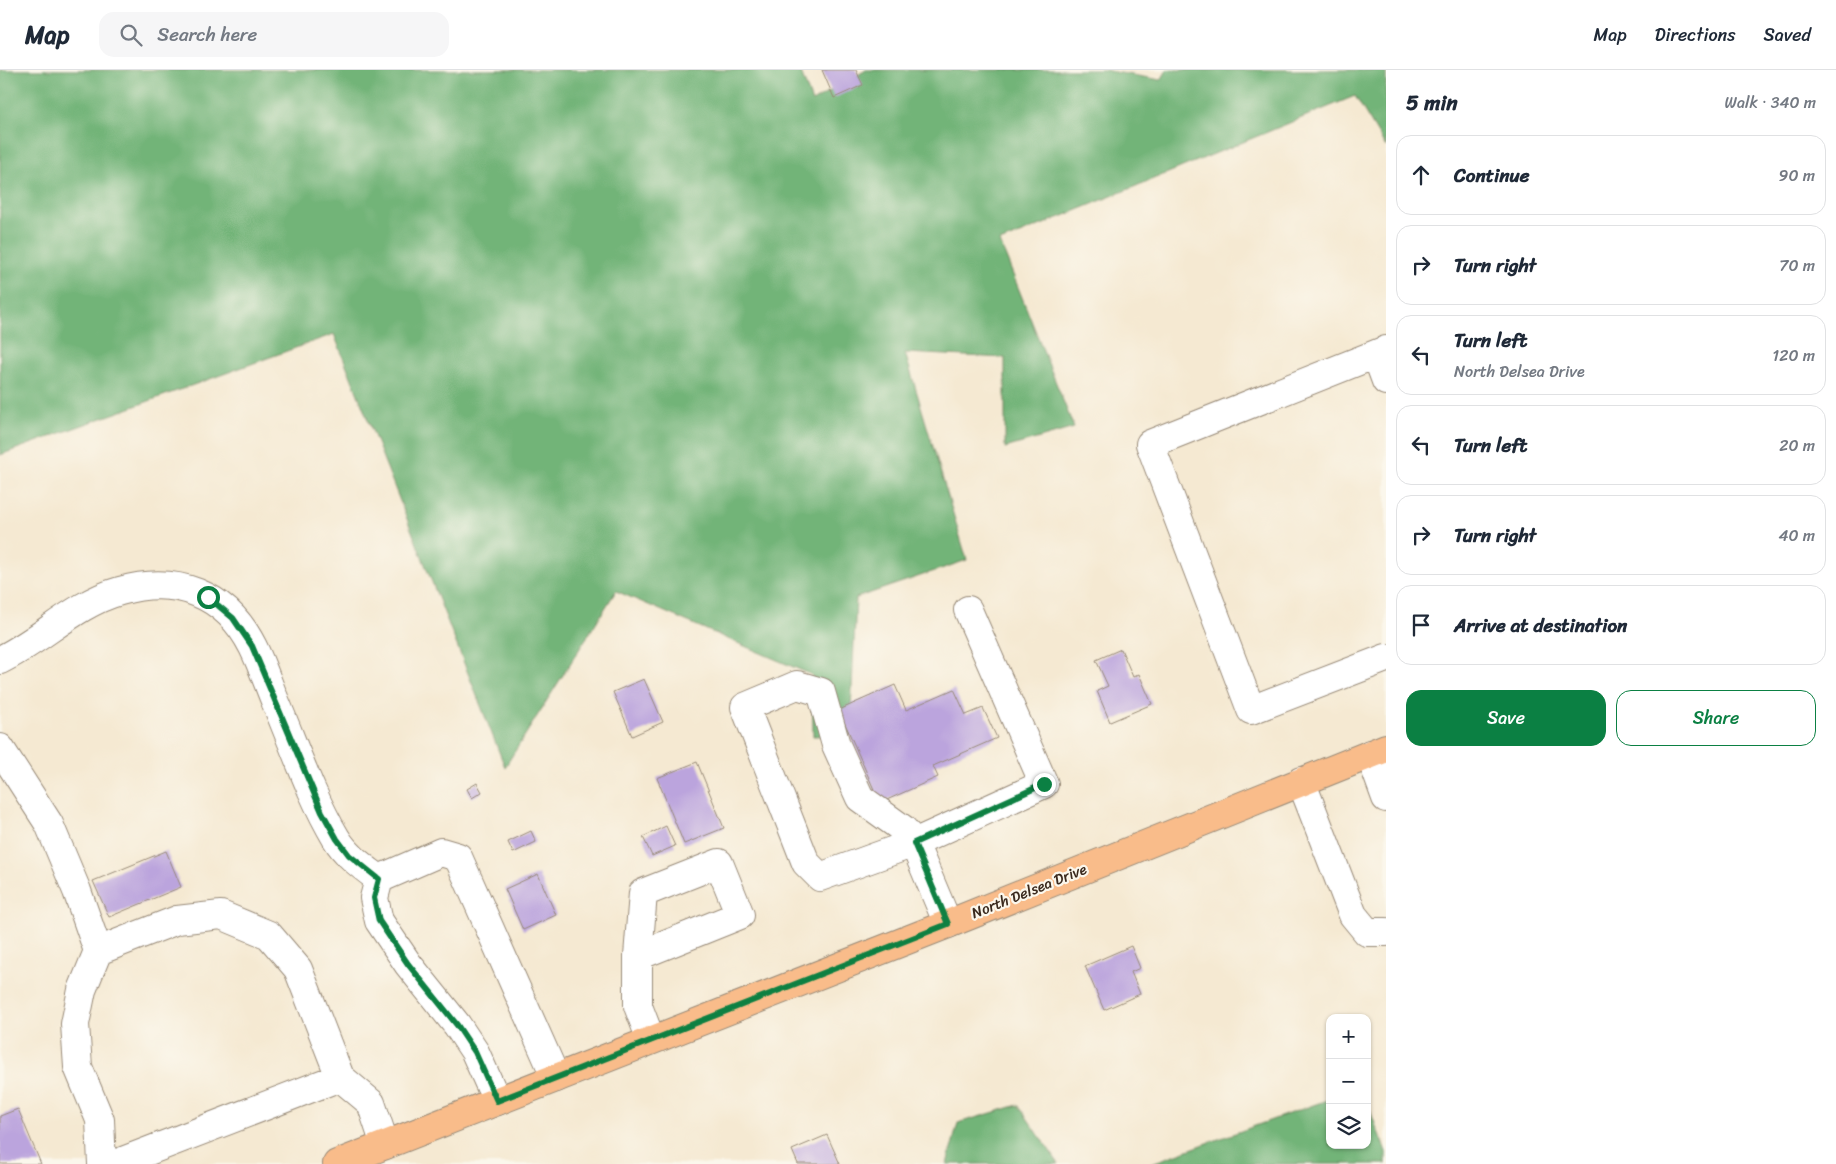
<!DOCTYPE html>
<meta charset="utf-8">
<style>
:root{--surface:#fff;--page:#f6f6f7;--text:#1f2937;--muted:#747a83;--line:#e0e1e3;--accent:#0b8043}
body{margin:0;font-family:Sriracha,sans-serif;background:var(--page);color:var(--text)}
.controls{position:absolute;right:15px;bottom:15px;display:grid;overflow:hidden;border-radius:10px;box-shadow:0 1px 4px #0004}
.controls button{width:45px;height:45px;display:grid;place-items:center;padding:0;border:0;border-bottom:1px solid var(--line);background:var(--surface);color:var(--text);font:25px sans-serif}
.stop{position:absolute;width:15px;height:15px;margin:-11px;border:4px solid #0b8043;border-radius:50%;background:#fff}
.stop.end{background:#0b8043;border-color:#fff;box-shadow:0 1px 5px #0008}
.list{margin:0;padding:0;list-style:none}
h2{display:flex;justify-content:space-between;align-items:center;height:65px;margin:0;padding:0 20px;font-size:21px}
h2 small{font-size:16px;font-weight:400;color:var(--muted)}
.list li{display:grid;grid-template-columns:32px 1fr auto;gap:15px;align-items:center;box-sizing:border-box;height:80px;margin:0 10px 10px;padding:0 10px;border:1px solid var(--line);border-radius:15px}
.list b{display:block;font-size:19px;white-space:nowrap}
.list p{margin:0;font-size:16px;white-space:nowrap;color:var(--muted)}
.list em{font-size:16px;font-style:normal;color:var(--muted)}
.actions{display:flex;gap:10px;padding:15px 20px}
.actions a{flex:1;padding:11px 0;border:1px solid var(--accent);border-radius:15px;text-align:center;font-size:18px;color:var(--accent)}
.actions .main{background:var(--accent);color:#fff}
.icon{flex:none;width:28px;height:28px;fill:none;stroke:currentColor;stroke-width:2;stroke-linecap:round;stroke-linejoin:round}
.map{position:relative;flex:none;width:1386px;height:1094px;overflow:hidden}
header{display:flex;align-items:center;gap:30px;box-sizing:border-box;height:70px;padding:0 25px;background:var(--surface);border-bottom:1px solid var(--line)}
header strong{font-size:24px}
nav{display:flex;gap:28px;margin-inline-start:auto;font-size:18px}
.search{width:350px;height:45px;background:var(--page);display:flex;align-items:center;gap:12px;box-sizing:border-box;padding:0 18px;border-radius:15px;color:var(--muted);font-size:19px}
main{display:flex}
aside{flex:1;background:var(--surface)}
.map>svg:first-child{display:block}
.forest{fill:#72b478;stroke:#566f4b}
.building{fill:#bba4dd}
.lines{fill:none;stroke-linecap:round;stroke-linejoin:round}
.minor-casing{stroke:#988a78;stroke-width:30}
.major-casing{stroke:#988a78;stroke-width:30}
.minor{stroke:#fff;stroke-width:28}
.major{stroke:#f9bc8a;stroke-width:28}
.route{stroke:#0b8043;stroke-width:6}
.labels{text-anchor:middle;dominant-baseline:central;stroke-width:4.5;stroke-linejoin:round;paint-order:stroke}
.street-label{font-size:15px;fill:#3b2a1e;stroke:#fbf7ec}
</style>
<header>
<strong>Map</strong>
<div class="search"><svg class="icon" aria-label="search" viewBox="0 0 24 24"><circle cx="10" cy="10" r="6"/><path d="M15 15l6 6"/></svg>Search here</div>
<nav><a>Map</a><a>Directions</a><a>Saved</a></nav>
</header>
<main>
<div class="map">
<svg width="1386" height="1094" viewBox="0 0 1386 1094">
<rect width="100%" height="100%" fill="#fbf7ec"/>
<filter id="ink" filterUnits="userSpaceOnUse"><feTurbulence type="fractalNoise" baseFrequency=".02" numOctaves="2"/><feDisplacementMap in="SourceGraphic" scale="10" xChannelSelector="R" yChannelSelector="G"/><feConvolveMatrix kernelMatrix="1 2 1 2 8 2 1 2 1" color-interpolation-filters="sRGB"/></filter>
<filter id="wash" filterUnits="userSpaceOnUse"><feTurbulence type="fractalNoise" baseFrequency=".0096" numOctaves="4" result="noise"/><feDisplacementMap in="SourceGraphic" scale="20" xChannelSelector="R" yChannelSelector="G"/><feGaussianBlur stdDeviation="1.12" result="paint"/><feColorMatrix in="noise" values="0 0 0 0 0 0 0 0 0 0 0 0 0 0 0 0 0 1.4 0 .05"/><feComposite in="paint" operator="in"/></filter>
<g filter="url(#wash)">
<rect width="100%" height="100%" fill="#f5e9d2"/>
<!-- forest -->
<path class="forest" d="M 0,0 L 800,0 L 812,32 L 866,0 L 1103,0 L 1161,10 L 1167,0 L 1386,0 L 1386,77 L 1355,26 L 1000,172 L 1074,358 L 1005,378 L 1005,288 L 905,283 L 967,490 L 856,528 L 850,665 L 813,666 L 812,605 L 616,521 L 505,697 L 334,264 L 0,385 Z
M 1330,1029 L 1330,1075 L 1367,1075 L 1367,1033 L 1386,1082 L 1386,1094 L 1149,1094 Z
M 1018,1035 L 1059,1094 L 947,1094 L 958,1053 Z"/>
<g id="blocks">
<!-- building -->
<path class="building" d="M 822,0 L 856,0 L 863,15 L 834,28 Z
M 1121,579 L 1133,607 L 1139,604 L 1152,634 L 1110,652 L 1097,621 L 1108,616 L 1096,590 Z
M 644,609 L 663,652 L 632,666 L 613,622 Z
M 895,615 L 906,640 L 954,619 L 966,645 L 983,638 L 997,668 L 933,696 L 938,707 L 880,733 L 839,640 Z
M 697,692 L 724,758 L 684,774 L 657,708 Z
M 477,713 L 482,722 L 472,728 L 467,719 Z
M 666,756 L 675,776 L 652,786 L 643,767 Z
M 531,761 L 536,772 L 513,783 L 508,772 Z
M 166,781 L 181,817 L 109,847 L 93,811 Z
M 538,804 L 556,845 L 523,860 L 505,819 Z
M 1131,876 L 1140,898 L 1131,902 L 1140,924 L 1104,940 L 1085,896 Z
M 18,1039 L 41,1094 L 0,1094 L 0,1046 Z
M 827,1065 L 840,1094 L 798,1094 L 792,1080 Z"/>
</g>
</g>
<g filter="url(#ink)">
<use href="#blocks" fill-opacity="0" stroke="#988a78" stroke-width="1"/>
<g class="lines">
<defs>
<path id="minor" d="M 1386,280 L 1150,374 L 1251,640 L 1386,588
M 1376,284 L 1386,311
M 0,590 C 42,570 74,534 120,521 C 176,505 226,523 253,577 C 262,595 268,614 276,633 C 295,678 311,726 336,768 C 346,785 363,797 379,809
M 0,678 L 49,754 L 77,821 L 98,881
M 1370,684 L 1386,728
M 1301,711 L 1353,845 L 1367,862 L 1386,862
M 948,854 L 914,773 L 903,759 L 860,728 L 836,675 L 821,622 L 797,615 L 745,637 L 806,793 L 820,807 L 914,773 L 1044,714 L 968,540
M 638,886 L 740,845 L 719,793 L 643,823 L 638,886 L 638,936 L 651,970
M 497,1031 L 475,982 L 457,955 L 408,894 L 379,851 L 374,828 L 379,809 L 441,782 L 458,787 L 556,1008
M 102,1094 L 100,1050 L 78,997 L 75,954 L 82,920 L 98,881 L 177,850 L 221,845 L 269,865 L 298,899 L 340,1007 L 371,1033 L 385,1075
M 115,1094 L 340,1007"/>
<path id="major" d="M 337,1094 L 948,854 L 1386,678"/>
</defs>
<!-- minor casing -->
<use href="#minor" class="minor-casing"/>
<!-- major casing -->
<use href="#major" class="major-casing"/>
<!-- minor -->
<use href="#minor" class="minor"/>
<!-- major -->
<use href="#major" class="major"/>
</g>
</g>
<g class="lines" filter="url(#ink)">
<!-- route -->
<path class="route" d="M 208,527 L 233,548 L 252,576 L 322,742 L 337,769 L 349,785 L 379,809 L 374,828 L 379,851 L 408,894 L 457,955 L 475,982 L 497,1031 L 948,854 L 914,773 L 1044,714"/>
</g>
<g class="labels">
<!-- street labels -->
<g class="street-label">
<text transform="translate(1029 821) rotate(-22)">North Delsea Drive</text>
</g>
</g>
</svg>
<div class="controls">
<button>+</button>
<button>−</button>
<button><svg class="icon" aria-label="layers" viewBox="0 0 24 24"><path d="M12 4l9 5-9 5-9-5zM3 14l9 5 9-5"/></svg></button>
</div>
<div class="stop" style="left:208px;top:527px"></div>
<div class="stop end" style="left:1044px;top:714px"></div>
</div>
<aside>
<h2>5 min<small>Walk · 340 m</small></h2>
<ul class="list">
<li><svg class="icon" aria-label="ahead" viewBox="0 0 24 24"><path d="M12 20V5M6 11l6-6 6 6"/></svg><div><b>Continue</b></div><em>90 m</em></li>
<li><svg class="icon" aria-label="right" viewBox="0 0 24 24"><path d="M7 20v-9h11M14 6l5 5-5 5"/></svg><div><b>Turn right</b></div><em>70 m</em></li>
<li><svg class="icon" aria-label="left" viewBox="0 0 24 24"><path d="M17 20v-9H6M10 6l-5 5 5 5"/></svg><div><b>Turn left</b><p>North Delsea Drive</p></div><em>120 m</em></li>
<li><svg class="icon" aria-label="left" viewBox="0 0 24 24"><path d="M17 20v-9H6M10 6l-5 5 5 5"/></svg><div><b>Turn left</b></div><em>20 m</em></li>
<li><svg class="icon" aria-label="right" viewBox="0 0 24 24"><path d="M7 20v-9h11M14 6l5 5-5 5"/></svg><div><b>Turn right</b></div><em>40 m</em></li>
<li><svg class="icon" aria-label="arrive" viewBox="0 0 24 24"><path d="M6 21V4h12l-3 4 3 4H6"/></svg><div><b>Arrive at destination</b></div></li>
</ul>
<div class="actions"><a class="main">Save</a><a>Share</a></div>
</aside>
</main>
